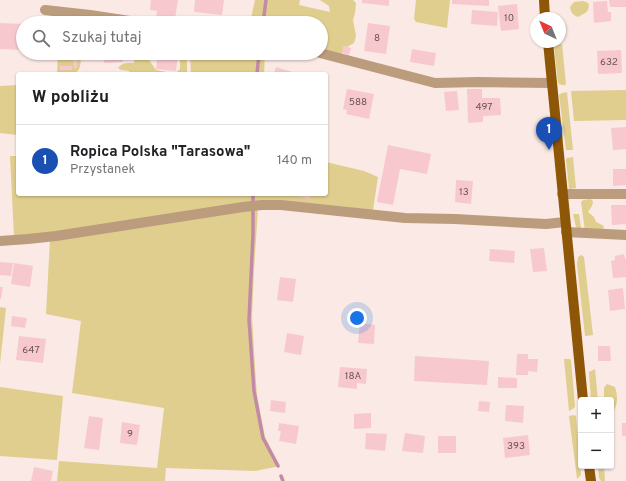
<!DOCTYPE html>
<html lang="pl">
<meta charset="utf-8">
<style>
:root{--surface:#fff;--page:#f2f2f2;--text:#202124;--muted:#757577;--line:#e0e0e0;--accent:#1a73e8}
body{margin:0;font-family:Overpass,sans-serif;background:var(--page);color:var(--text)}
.controls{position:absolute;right:12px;bottom:12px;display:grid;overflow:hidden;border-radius:4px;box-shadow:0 1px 3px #0004}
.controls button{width:36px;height:36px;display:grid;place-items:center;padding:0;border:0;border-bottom:1px solid var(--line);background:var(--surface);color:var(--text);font:20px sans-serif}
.compass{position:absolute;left:530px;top:12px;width:36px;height:36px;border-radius:50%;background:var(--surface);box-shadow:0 1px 3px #0004;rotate:317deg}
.you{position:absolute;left:357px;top:318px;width:14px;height:14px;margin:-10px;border:3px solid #fff;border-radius:50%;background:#1a73e8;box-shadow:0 0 0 6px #1a73e833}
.badge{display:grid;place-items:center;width:26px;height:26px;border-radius:50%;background:var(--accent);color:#fff;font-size:13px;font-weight:700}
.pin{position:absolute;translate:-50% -33px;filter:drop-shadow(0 1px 2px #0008)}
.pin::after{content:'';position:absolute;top:21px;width:14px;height:12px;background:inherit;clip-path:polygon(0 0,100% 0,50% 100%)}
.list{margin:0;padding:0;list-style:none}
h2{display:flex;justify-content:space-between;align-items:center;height:52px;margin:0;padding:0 16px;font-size:17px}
h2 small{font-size:13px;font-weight:400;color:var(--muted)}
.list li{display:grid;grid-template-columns:26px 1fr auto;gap:12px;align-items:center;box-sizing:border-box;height:72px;padding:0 16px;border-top:1px solid var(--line)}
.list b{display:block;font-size:15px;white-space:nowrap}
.list p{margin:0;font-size:13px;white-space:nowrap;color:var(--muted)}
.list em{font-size:13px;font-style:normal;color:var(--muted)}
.icon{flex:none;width:22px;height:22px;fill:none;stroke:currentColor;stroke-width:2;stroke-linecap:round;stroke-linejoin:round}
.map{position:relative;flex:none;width:626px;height:481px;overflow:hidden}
.search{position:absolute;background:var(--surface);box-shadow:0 1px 3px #0004;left:16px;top:16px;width:312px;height:44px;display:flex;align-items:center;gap:10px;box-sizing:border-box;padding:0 14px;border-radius:22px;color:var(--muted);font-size:15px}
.panel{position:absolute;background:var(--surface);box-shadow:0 1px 3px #0004;left:16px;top:72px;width:312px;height:124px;border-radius:4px}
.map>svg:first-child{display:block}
.green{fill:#e0ce8f}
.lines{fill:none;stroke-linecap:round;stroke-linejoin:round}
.stream{stroke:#c38aa7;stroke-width:3.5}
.building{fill:#f7c9ce}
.minor{stroke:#bb9c7c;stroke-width:10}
.major{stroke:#8e5607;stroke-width:10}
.labels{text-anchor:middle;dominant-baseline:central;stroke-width:3;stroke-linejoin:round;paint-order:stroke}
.number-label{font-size:10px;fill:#6c5452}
</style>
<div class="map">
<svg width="626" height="481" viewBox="0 0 626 481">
<rect width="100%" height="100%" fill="#fae9e4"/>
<!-- green -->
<path class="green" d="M 255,0 L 300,0 L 299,5 L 330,12 L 329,6 L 320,0 L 353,0 L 356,3 L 355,13 L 353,20 L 356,36 L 354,43 L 347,47 L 344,46 L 341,57 L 321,52 L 321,23 L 250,23 Z
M 416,0 L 450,0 L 447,28 L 416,22 L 414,19 Z
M 583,1 L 586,2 L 589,4 C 589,13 584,13 578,17 C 573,15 571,13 570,7 L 574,2 Z
M 47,17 L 81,20 L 81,23 L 58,23 L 58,22 L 47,21 Z
M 562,44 L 566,84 L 565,85 L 561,85 L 558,83 L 554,47 L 555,45 Z
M 58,53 L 81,53 C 81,76 77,74 57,74 Z
M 135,53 L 151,53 L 149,60 L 156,70 L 166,72 L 163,74 L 130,74 L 129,71 L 121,70 L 118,68 C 123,62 126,63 134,63 Z
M 190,53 L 265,53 L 264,74 L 191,74 Z
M 181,57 L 186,57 L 187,63 L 187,74 L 172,74 L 173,73 L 177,72 L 180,69 L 180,61 Z
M 18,85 L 18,135 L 0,133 L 0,86 Z
M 626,90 L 626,120 L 574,121 L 571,91 Z
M 567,92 L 573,150 L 566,150 L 559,95 L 562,93 Z
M 10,156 L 18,156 L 18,194 L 326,194 L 326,162 L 364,171 L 378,177 L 373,210 L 298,202 L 14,237 Z
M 573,157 L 576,188 L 569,189 L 566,160 L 567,158 Z
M 590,199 L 592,200 L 593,202 L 592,206 L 588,212 L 594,217 L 596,222 L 604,226 L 603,230 L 585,231 L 581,202 L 583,200 Z
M 258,209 L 254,269 L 252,316 L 255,368 L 257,395 L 265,437 L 280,466 L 255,471 L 166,468 L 165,481 L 57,481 L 59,461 L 157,468 L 164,408 L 72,393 L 81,321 L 46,314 L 50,240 Z
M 573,214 L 579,214 L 581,228 L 578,229 L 576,227 Z
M 581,255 L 584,257 L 593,335 L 585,336 L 577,264 L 578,257 Z
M 0,307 L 6,308 L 0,364 Z
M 564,359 L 569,359 L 571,360 L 575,406 L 574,408 L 569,411 Z
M 595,369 L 598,400 L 591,400 L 589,372 Z
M 607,384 L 615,387 C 619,400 617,405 611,417 L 611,400 L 604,400 L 604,388 Z
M 0,387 L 63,396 L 57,460 L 0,456 Z
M 574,415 L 576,416 L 581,475 L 577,479 L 569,416 Z
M 598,466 L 604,466 L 605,481 L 601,481 L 599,478 Z"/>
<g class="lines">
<!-- stream -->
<path class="stream" d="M 263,23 L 266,0
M 257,74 L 259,53
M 253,194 L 253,234 L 249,320 L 254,391 L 263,438 L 278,466
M 281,476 L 283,481"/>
</g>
<!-- building -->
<path class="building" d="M 151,0 L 178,0 L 175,19 L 156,17 L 157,11 L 150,10 Z
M 195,0 L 224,0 L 222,15 L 194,12 Z
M 362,0 L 389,0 L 389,6 L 362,3 Z
M 452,0 L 489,0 L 489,6 L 452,4 Z
M 609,0 L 626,0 L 626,7 L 610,7 Z
M 607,1 L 608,12 L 611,12 L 611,21 L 594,23 L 593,2 Z
M 517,4 L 519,29 L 501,31 L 498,6 Z
M 472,10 L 498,12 L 497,26 L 471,24 Z
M 0,23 L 23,24 L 23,50 L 0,49 Z
M 368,23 L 390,26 L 386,54 L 364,51 Z
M 344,46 L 351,48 L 349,55 L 342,53 Z
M 412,49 L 436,53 L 434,66 L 410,62 Z
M 621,50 L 622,73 L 598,74 L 597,51 Z
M 103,53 L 122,53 L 123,62 L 104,63 Z
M 158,53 L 178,53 L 176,71 L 156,69 Z
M 73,58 L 77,58 L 77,68 L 74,68 Z
M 60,66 L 72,66 L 72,70 L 60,70 Z
M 276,67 L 299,74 L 274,74 Z
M 347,89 L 374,94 L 369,119 L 346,114 L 347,110 L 343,109 Z
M 467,89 L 482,89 L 482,98 L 500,98 L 501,115 L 483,116 L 483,122 L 468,123 Z
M 457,91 L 459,110 L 446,111 L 444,92 Z
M 626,127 L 626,149 L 613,150 L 611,128 Z
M 388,145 L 431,154 L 427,174 L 400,169 L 393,205 L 377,202 Z
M 613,169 L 626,169 L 626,185 L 613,186 Z
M 456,180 L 473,181 L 471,204 L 455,202 Z
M 290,194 L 311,194 L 310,199 Z
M 611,205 L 626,205 L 626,224 L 612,225 Z
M 544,248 L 547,271 L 533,272 L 530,249 Z
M 490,249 L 515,251 L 514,263 L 489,261 Z
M 624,254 L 625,259 L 626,259 L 626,277 L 613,278 L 611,261 L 615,260 L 615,256 Z
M 0,262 L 13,263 L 11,276 L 0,275 Z
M 14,263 L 33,266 L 30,287 L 11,284 Z
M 280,277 L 296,279 L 293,302 L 277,300 Z
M 0,287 L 3,287 L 1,299 L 0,299 Z
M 623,288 L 625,309 L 610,311 L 608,290 Z
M 12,316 L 27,318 L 25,328 L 11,326 Z
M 360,323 L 375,325 L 374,344 L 358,343 Z
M 287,333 L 304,336 L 301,355 L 284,352 Z
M 19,336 L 46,339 L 43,363 L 16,360 Z
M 598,346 L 610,346 L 611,361 L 598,361 Z
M 517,354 L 528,354 L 528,359 L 538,359 L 537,372 L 528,371 L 528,375 L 516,375 Z
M 415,356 L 489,361 L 487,385 L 414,381 Z
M 340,367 L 367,369 L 366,384 L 357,383 L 357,389 L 338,387 Z
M 498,377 L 517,378 L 517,388 L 498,388 Z
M 271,400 L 286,402 L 285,413 L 270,411 Z
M 479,401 L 490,402 L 489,412 L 478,411 Z
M 506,405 L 524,406 L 523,423 L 505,421 Z
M 371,413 L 371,428 L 354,429 L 354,414 Z
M 89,416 L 103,418 L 99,450 L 84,448 Z
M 122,422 L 140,425 L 137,445 L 120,443 Z
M 279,423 L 299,426 L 296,444 L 279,441 L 281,431 L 278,431 Z
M 622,423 L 626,423 L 626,436 L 622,436 Z
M 366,433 L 387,434 L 385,451 L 365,449 Z
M 405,433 L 425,436 L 423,453 L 402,451 Z
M 528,435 L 530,455 L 505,458 L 503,438 Z
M 438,436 L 456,436 L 456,453 L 438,453 Z
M 34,467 L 53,471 L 51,481 L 31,481 Z"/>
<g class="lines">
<!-- minor -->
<path class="minor" d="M 45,10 L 90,15 L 143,23
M 320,53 L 435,83 L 478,82 L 552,83
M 562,194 L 626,194
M 566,232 L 626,235
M 0,241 L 28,239 L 56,236 L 243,207 L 262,205 L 281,205 L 405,218 L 455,219 L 546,224 L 565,222"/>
<!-- major -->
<path class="major" d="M 544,0 L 545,18
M 548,42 L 583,400
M 589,466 L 591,481"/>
</g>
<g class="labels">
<!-- number labels -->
<g class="number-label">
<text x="509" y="18">10</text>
<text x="377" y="38">8</text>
<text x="609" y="62">632</text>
<text x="358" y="102">588</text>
<text x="484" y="107">497</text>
<text x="464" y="192">13</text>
<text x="31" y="350">647</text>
<text x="353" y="376">18A</text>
<text x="130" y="434">9</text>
<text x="516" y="446">393</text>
</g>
</g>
</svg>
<div class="controls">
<button>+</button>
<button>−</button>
</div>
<svg class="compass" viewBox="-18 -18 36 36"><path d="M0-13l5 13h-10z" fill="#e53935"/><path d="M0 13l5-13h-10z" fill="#757577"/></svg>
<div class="you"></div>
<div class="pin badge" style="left:549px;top:150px;background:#1a4fb4">1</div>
<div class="search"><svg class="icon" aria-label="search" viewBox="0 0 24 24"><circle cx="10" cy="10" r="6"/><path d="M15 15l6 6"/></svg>Szukaj tutaj</div>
<section class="panel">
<h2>W pobliżu<small></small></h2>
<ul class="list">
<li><span class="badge" style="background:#1a4fb4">1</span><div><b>Ropica Polska &quot;Tarasowa&quot;</b><p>Przystanek</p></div><em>140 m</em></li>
</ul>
</section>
</div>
